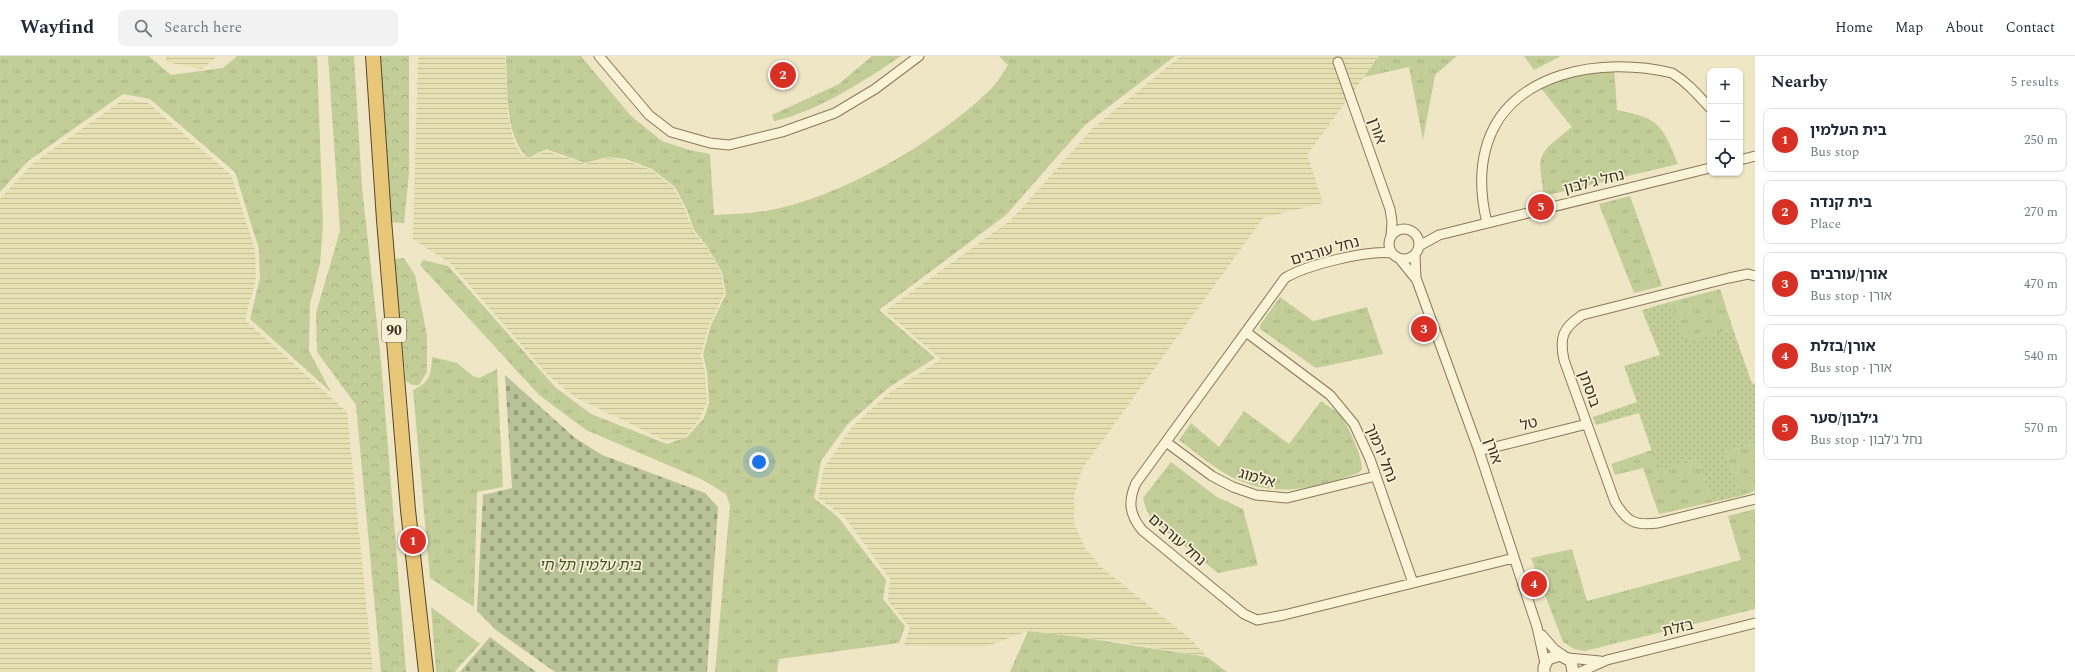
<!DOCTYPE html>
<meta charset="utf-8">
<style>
:root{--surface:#fff;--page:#f2f2f3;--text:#1f2937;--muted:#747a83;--line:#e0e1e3;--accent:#d93025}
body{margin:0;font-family:Spectral,"Noto Sans Hebrew",serif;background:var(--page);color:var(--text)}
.controls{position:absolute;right:12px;top:12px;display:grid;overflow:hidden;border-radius:8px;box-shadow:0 1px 3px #0004}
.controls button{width:36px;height:36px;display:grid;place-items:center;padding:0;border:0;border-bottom:1px solid var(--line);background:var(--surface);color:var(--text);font:20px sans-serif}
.you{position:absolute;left:759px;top:406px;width:14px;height:14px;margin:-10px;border:3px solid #fff;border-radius:50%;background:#1a73e8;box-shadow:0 0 0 6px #1a73e833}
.badge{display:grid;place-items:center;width:26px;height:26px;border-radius:50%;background:var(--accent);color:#fff;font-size:13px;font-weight:700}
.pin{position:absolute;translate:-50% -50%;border:2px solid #fff;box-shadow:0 1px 4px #0006}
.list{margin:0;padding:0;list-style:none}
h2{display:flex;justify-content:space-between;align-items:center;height:52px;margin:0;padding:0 16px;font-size:17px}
h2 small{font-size:13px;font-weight:400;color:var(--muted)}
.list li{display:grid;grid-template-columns:26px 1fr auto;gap:12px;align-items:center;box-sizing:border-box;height:64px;margin:0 8px 8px;padding:0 8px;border:1px solid var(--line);border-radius:8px}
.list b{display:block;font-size:15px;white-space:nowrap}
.list p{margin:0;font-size:13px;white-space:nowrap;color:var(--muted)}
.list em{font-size:13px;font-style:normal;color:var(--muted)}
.icon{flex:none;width:22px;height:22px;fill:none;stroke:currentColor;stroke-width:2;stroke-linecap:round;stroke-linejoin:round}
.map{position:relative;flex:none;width:1755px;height:616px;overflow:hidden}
header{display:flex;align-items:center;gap:24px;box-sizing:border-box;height:56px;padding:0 20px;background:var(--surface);border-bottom:1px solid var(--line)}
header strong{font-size:19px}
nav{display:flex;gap:22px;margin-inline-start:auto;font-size:14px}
.search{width:280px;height:36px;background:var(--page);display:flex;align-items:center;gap:10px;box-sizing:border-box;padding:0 14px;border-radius:8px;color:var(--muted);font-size:15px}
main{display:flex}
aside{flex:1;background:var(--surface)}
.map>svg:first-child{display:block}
.farmland{fill:url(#farmland-rules)}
.grass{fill:url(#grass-tufts)}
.forest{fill:url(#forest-crowns)}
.cemetery{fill:url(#cemetery-stones)}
.park{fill:url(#park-dots)}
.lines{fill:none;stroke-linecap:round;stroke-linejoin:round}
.minor-casing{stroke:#8a785b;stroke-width:11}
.tertiary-casing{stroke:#8a785b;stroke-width:13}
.trunk-casing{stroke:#58462f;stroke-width:16}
.minor{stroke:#f9f3d8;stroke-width:9}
.tertiary{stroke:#f9f3d8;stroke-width:11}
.trunk{stroke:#e8c779;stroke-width:14}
.labels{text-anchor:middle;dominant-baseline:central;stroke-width:3.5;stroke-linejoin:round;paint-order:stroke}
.shield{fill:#f6f0d5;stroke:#726856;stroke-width:1}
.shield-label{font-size:14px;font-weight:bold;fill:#3a2e1f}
.street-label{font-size:15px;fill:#3a2e1f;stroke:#f6f0d5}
.park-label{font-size:15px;font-style:italic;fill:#455725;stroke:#f6f0d5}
</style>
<header>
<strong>Wayfind</strong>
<div class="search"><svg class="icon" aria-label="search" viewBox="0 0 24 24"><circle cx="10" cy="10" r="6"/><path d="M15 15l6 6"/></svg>Search here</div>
<nav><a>Home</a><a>Map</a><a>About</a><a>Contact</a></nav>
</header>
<main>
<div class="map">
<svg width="1755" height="616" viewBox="0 0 1755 616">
<defs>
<pattern id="farmland-rules" width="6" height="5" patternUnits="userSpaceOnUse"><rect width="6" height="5" fill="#e5e1b2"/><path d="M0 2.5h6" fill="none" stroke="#c5c199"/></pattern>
<pattern id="grass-tufts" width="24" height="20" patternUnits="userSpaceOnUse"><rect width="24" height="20" fill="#c2cd98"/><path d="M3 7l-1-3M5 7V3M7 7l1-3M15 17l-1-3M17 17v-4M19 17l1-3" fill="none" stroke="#a7b083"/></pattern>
<pattern id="forest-crowns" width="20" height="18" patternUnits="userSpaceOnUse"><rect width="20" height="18" fill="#c2cd98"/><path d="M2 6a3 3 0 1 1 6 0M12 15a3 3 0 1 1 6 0" fill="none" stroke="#a7b083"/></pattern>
<pattern id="cemetery-stones" width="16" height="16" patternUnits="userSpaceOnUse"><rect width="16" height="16" fill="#b9c297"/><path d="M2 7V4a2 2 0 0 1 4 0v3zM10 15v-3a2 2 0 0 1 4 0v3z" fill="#979e7b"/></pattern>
<pattern id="park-dots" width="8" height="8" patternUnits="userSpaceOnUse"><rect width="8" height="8" fill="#c2cd98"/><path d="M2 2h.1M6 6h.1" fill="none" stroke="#a7b083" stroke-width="1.8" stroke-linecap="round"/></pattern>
</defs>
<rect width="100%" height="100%" fill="#efe6c5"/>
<!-- farmland -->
<path class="farmland" d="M 166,0 L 217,0 L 202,13 L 166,6 Z
M 418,0 L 505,0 L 508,59 L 514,87 L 520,97 L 528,103 L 546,95 L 585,108 L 608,102 L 625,104 L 651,114 L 674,132 L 685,154 L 693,175 L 706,190 L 721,216 L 724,238 L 709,269 L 701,298 L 705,316 L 707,346 L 699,364 L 684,382 L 666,385 L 575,341 L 548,319 L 450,207 L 413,183 Z
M 1181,0 L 1379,0 L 1307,99 L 1323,147 L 1263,162 L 1082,413 L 1074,439 L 1074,467 L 1085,492 L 1101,511 L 1193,585 L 1207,601 L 1122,586 L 1028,575 L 985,591 L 904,590 L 910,571 L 888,545 L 890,523 L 845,461 L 818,442 L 824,412 L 852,371 L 888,338 L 941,303 L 885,255 L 1011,164 L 1093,72 Z
M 124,43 L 148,47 L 231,119 L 255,194 L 256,222 L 245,264 L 347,356 L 373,616 L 0,616 L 0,143 L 31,109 Z"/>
<!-- grass -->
<path class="grass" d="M 0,0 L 149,0 L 171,19 L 223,12 L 237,0 L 317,0 L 323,168 L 320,208 L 310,248 L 309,295 L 331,336 L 250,263 L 260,222 L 259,193 L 235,116 L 150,43 L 123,38 L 28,105 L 0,136 Z
M 506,0 L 581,0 L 631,60 L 662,85 L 689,94 L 710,98 L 714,159 C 731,158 749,158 766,155 C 842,141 935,87 991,33 C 997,27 1003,17 1008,9 L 999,0 L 1175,0 L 1085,69 L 1006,159 L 879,254 L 935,302 L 888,332 L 847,369 L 821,405 L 814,442 L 838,461 L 886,524 L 883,543 L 905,570 L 899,587 L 779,603 L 777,616 L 715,616 L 730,449 L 726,438 L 703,424 L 586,374 L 539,339 L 420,209 L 423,204 L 448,210 L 555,331 L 591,358 L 667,388 L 687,381 L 704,362 L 709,347 L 707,316 L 703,298 L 711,269 L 726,238 L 722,216 L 707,190 L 694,174 L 687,154 L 675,131 L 652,113 L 626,103 L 608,101 L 585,107 L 546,93 L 528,102 C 504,81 508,30 506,0 Z
M 872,0 L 901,0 C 866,24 815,57 774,65 L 772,59 L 839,28 Z
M 1379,0 L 1457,0 L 1435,19 L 1423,84 L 1409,11 L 1364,21 Z
M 1524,0 L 1561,0 L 1534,14 Z
M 1614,9 L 1617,54 C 1629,57 1645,59 1655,67 C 1667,77 1672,95 1678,108 L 1544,140 C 1537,96 1537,99 1572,71 L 1539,30 L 1562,17 Z
M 1630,140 L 1662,230 L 1634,237 L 1599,148 Z
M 1720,233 L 1733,273 L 1685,287 L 1670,246 Z
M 1280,241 L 1313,265 L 1367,251 L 1383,298 L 1316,312 L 1260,273 L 1260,269 Z
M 432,301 L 457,307 L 473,320 L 479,322 L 497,313 L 503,431 L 477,436 L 474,551 L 430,522 L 413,334 C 430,326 431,319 432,301 Z
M 1321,345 C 1326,349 1334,353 1339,358 C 1348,368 1362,400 1362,413 L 1358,417 C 1312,433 1272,444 1226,418 C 1209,408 1194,395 1179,384 L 1191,367 L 1219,391 L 1244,355 L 1289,388 Z
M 1755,388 L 1755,435 L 1741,440 L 1725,396 Z
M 1652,394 L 1659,412 L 1697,403 L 1713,446 L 1659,458 L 1643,412 L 1615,419 L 1611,408 Z
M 1171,406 L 1217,441 L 1243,453 L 1258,509 L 1218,517 L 1152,464 L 1146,453 L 1143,442 Z
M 1755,453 L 1755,553 L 1585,595 L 1574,593 L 1563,586 L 1531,502 L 1572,493 L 1587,545 L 1741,504 L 1728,460 Z
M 431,551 L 480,588 L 455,615 L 457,616 L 436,616 Z
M 1028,575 L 1079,581 L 1207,601 L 1227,616 L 1010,616 Z"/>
<!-- forest -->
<path class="forest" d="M 328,0 L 354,0 L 362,131 L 381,305 L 406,616 L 381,616 L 356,349 L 317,296 L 316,257 L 340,175 Z
M 379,0 L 409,0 L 409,117 L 404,167 L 388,166 Z
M 404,202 L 415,219 L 427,280 L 427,316 L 419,329 L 412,329 L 406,325 L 394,203 Z"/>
<!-- cemetery -->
<path class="cemetery" d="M 505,319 L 575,382 L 602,399 L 705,437 L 718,451 L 707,616 L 555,616 L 496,574 L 477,555 L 483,439 L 512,432 Z
M 490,581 L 536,616 L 460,616 Z"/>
<!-- park -->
<path class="park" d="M 1670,246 L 1685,286 L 1733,273 L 1752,328 L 1755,327 L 1755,388 L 1725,396 L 1741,440 L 1713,446 L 1697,403 L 1658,413 L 1639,357 L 1596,369 L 1593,361 L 1637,346 L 1624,310 L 1660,299 L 1642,254 Z"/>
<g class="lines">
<defs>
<path id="minor" d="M 599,0 L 649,59 L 671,76 L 710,87 L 729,89 L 782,76 L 835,57 L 875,33 L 919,0
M 1338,6 L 1390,153 L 1392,166 L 1391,180
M 1740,104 L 1755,100
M 1487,167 C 1481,142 1479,117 1486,92 C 1507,15 1603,0 1672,17 C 1687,26 1698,39 1710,52
M1389 188a15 15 0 1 1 30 0a15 15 0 1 1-30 0Z
M 1419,190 L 1439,179 L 1710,112
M 1392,197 C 1367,194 1306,209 1285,222 L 1136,427 C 1128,445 1129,458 1142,474 L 1244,558 L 1257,564 L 1284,559 L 1514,502
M 1415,198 L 1416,222 L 1479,395 L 1537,571 L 1545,607
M 1399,202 L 1416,223
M 1755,220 L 1748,218 L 1729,222 L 1582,259 C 1563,272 1559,281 1564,304 L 1615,446 C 1627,466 1635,470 1658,467 L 1755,443
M 1246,276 L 1330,339 L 1354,368 L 1370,403 L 1413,527
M 1166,386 L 1212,420 L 1233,431 L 1256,439 L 1287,442 L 1376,420
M 1479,395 L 1587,368
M 1542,579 L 1554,593 L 1564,600
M 1568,602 L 1600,605
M 1580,616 L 1607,604 L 1755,567"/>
<path id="tertiary" d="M 1544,616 L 1544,611 L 1548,603 L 1560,599 L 1571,605 L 1573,616"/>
<path id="trunk" d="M 373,0 L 384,164 L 408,454 L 426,616"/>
</defs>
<!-- minor casing -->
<use href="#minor" class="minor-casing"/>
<!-- tertiary casing -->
<use href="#tertiary" class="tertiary-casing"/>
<!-- trunk casing -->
<use href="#trunk" class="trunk-casing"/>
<!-- minor -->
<use href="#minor" class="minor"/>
<!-- tertiary -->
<use href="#tertiary" class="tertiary"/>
<!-- trunk -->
<use href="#trunk" class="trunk"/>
</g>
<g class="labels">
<!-- shield labels -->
<rect class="shield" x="382" y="262" width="24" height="24" rx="3"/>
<g class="shield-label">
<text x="394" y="274">90</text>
</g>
<!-- street labels -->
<g class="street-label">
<text transform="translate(1377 75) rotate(70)">אורן</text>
<text transform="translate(1594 126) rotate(-14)">נחל ג'לבון</text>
<text transform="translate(1325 195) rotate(-16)">נחל עורבים</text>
<text transform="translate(1589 333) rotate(70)">בוסתן</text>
<text transform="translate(1529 368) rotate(-14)">טל</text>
<text transform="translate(1493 395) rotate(71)">אורן</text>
<text transform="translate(1381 397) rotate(68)">נחל ירמוך</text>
<text transform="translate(1257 422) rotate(16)">אלמוג</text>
<text transform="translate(1177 484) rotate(41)">נחל עורבים</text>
<text transform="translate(1678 572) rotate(-14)">בזלת</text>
</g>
<!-- park labels -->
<g class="park-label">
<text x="590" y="509">בית עלמין תל חי</text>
</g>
</g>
</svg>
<div class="controls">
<button>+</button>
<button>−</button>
<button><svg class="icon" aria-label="locate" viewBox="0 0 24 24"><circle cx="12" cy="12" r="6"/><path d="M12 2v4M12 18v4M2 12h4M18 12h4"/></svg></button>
</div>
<div class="you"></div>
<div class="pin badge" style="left:413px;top:485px">1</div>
<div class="pin badge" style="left:783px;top:19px">2</div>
<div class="pin badge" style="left:1424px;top:273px">3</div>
<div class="pin badge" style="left:1534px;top:528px">4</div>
<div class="pin badge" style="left:1541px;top:151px">5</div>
</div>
<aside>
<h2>Nearby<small>5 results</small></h2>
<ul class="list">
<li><span class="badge">1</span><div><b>בית העלמין</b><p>Bus stop</p></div><em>250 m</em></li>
<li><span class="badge">2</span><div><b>בית קנדה</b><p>Place</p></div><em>270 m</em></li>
<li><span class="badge">3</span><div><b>אורן/עורבים</b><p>Bus stop · אורן</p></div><em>470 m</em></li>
<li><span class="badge">4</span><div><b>אורן/בזלת</b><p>Bus stop · אורן</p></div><em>540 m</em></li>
<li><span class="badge">5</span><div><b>ג׳לבון/סער</b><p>Bus stop · נחל ג'לבון</p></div><em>570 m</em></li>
</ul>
</aside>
</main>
